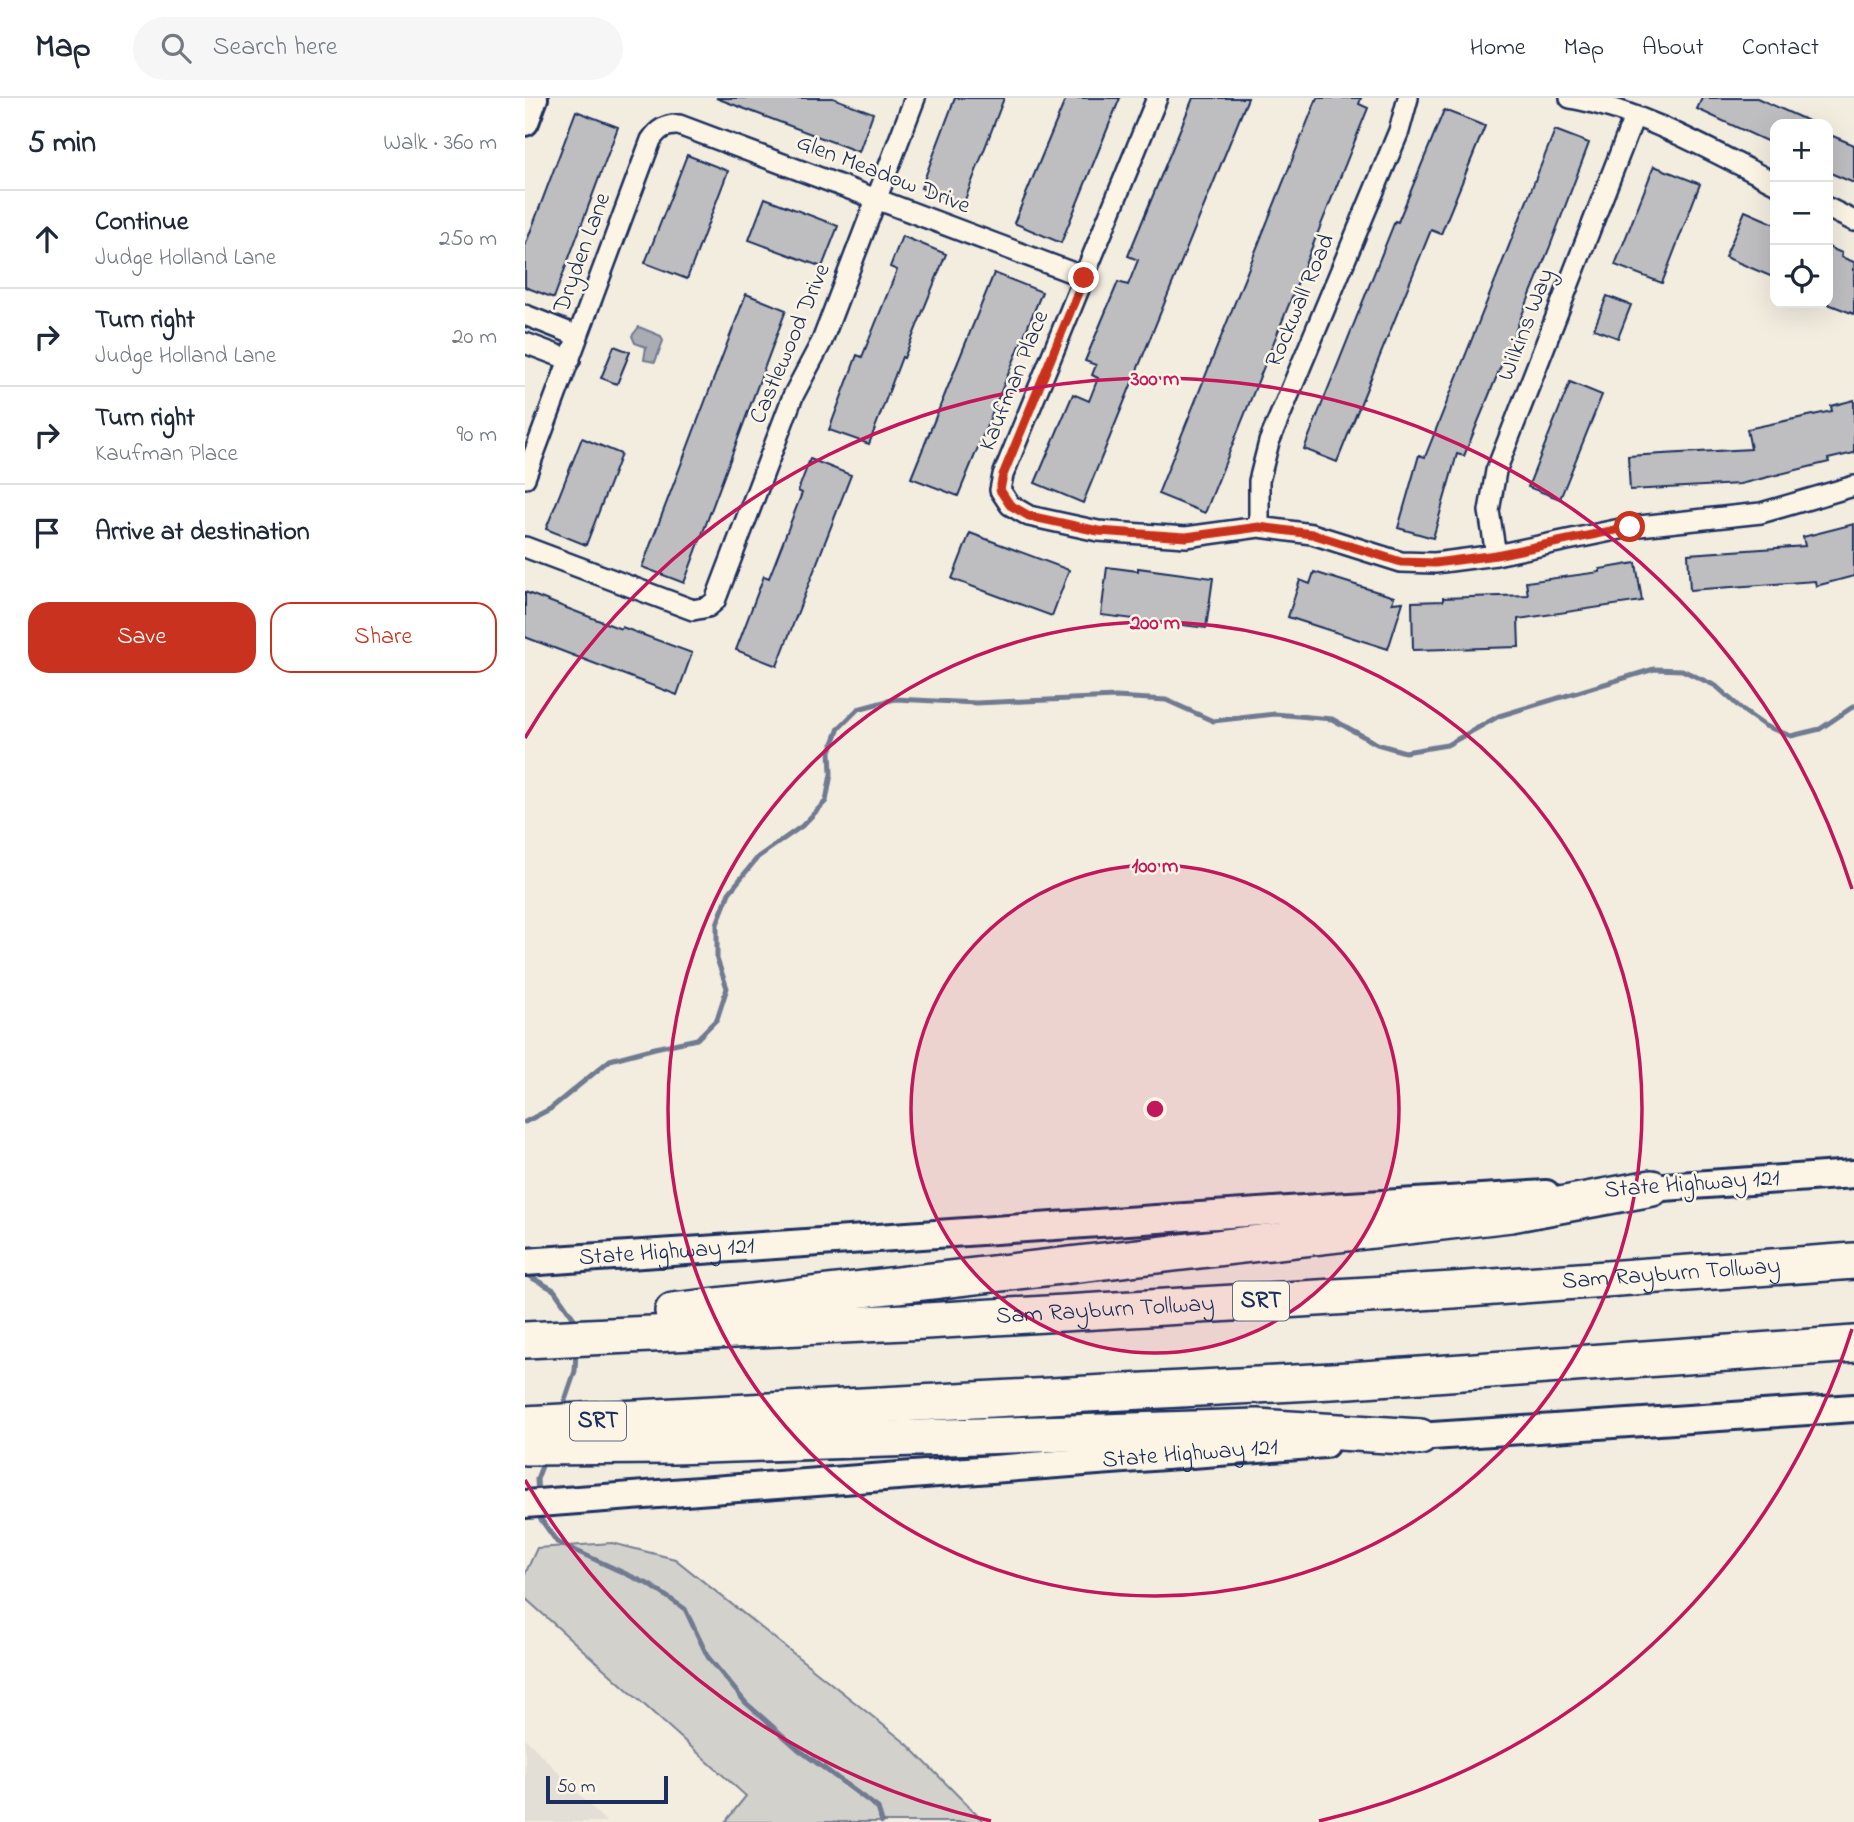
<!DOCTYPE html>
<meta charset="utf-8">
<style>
:root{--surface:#fff;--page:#f6f6f7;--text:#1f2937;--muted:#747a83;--line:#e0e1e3;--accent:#c8321e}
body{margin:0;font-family:"Indie Flower",sans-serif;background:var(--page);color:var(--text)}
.controls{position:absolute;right:21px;top:21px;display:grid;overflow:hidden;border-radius:14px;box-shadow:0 7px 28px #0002}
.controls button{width:63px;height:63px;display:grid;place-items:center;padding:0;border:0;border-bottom:2px solid var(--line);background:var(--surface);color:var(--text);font:35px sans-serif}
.scale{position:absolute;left:21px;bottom:18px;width:122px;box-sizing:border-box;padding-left:7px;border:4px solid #1b2f5e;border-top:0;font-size:19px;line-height:24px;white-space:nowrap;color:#1b2f5e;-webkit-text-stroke:5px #fcf5e5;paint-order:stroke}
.stop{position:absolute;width:21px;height:21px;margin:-16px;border:5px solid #c8321e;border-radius:50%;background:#fff}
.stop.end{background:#c8321e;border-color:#fff;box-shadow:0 2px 7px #0008}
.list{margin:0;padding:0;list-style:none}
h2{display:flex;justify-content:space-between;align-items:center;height:91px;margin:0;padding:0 28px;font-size:30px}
h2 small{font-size:23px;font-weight:400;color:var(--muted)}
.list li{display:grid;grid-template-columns:46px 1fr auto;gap:21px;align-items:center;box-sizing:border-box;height:98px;padding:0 28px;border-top:2px solid var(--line)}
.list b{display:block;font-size:26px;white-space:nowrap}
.list p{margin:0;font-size:23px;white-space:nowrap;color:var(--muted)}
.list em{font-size:23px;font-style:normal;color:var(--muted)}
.actions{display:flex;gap:14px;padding:21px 28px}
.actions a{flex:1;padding:16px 0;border:2px solid var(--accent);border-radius:21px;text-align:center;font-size:24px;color:var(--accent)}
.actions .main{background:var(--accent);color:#fff}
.icon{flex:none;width:38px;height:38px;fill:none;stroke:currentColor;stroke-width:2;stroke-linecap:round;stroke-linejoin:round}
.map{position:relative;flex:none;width:1329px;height:1724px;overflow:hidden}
header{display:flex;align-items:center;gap:42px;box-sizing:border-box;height:98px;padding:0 35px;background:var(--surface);border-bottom:2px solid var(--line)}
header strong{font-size:33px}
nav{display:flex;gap:38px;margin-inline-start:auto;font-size:24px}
.search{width:490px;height:63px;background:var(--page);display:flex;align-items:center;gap:18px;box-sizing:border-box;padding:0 24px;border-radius:38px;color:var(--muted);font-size:26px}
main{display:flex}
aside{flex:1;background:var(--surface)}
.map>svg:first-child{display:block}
.built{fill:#e3dfd6}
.green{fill:#d3d1cc;stroke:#778095;stroke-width:2}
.water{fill:#a9acb3;stroke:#707a91;stroke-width:2}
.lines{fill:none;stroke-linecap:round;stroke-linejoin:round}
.stream{stroke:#707a91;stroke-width:5}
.building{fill:#bebec0;stroke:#1b2f5e;stroke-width:2}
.street-casing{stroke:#1b2f5e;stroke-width:24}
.secondary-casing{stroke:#1b2f5e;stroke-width:32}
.highway-casing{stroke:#1b2f5e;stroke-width:40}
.street{stroke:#fcf5e5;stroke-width:19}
.secondary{stroke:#fcf5e5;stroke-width:26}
.highway{stroke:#fcf5e5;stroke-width:35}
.route{stroke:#c8321e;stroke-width:9}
.ring{fill:none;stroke:#c2185b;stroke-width:3.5}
.labels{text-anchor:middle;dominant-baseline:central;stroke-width:5;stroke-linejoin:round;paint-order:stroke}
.shield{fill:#fcf5e5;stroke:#5e6a86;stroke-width:2}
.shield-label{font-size:23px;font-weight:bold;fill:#1b2f5e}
.street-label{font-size:24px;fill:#1b2f5e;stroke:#fcf5e5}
.centre{fill:#c2185b;stroke:#fcf5e5;stroke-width:3.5}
.ring-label{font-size:21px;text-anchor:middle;font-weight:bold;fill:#c2185b;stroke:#fcf5e5;stroke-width:5;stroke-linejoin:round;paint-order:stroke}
</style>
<header>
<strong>Map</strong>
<div class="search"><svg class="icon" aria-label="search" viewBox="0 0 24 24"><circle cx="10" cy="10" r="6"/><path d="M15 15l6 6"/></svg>Search here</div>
<nav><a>Home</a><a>Map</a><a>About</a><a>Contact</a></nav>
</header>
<main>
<aside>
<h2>5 min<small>Walk · 360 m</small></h2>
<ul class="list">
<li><svg class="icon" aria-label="ahead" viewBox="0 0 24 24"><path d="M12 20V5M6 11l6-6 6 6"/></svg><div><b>Continue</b><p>Judge Holland Lane</p></div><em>250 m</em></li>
<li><svg class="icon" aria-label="right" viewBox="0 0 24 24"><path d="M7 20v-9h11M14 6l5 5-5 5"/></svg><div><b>Turn right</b><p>Judge Holland Lane</p></div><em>20 m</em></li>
<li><svg class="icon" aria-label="right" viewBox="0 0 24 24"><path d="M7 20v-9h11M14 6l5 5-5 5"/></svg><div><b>Turn right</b><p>Kaufman Place</p></div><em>90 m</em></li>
<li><svg class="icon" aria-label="arrive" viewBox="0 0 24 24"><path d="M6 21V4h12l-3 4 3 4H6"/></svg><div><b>Arrive at destination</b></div></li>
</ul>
<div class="actions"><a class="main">Save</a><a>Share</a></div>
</aside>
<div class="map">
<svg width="1329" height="1724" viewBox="0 0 1329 1724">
<rect width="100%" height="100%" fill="#f3ede0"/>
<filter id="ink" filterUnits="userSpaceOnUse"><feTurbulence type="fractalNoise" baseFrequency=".0143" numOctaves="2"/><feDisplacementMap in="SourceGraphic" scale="14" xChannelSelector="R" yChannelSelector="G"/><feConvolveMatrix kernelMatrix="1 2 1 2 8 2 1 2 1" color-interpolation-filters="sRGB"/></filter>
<g filter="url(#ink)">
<!-- built -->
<path class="built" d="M 0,1640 L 81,1724 L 0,1724 Z"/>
<!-- green -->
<path class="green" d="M 87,1445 L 150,1461 L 382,1646 L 459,1724 L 200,1724 L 221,1698 L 0,1500 L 0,1476 L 12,1450 Z"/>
<!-- water -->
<path class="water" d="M 114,229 L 136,238 L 138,243 L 130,264 L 119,262 L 121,249 L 110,245 L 107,238 Z"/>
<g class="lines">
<!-- stream -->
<path class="stream" d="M 0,1024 L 25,1011 L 85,962 L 130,950 L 172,941 L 192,921 L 202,890 L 192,861 L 192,826 L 204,795 L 233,759 L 277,728 L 301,703 L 306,676 L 305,653 L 314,630 L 333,611 L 370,601 L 451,605 L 591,599 L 641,602 L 688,623 L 750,616 L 807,621 L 852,646 L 880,654 L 922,647 L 974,618 L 1129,571 L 1157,572 L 1191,588 L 1220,614 L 1240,628 L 1266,638 L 1295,631 L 1329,608
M 0,1176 L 29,1192 L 52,1225
M 37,1311 L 50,1273 L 51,1253
M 13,1398 L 12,1381 L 20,1360
M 14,1411 L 15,1420 L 32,1444 L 125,1487 L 160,1511 L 183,1559 L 221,1605 L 273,1651 L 353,1710 L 357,1724"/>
</g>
<!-- building -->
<path class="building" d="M 191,0 L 308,0 L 348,15 L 334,54 Z
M 430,0 L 479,0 L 438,107 L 396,90 Z
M 541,0 L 595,0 L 536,145 L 489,125 Z
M 668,0 L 723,0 L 558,405 L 510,385 L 548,296 L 564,303 L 573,280 L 567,277 L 571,267 L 560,263 L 593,184 L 603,187 L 613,162 L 603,158 Z
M 792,0 L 836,0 L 834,6 L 843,10 L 680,415 L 633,396 Z
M 1177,0 L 1232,0 L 1290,26 L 1250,26 L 1250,47 L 1172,11 Z
M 919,12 L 960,28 L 916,136 L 906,132 L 812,364 L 779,351 L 870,123 L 873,124 Z
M 51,13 L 93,29 L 29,200 L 0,189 L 0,148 Z
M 1030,32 L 1064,45 L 1024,151 L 939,358 L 932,356 L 908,440 L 873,430 L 894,357 L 900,359 Z
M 1303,36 L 1329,47 L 1329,85 L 1303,74 Z
M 162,57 L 203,73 L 162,181 L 120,165 Z
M 1129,68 L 1175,86 L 1137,185 L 1090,167 Z
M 240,100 L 313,128 L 297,169 L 224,142 Z
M 1220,113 L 1250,126 L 1250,180 L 1200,159 Z
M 377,138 L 421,156 L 379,260 L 377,259 L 344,346 L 304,332 L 332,257 L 337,259 L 372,172 L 365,169 Z
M 1303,149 L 1317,155 L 1316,159 L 1329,164 L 1329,216 L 1303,206 Z
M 469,175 L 517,194 L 433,398 L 386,380 Z
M 221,196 L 261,212 L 159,485 L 117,469 Z
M 1082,198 L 1106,207 L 1093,240 L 1069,231 Z
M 89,248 L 105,254 L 92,286 L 76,280 Z
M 1045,284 L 1077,297 L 1035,401 L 1003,389 Z
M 1329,302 L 1329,355 L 1303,361 L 1304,364 L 1215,386 L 1105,392 L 1103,358 L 1226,351 L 1222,331 L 1307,313 L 1306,308 Z
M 57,340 L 96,356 L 61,447 L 21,431 Z
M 285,361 L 326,377 L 252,568 L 211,552 L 239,478 L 244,480 L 277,395 L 273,393 Z
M 1329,426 L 1329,478 L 1291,488 L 1290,483 L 1165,492 L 1163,456 L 1280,448 L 1278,439 Z
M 445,435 L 544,472 L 527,518 L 427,481 Z
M 1111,465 L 1117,503 L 993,521 L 994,549 L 888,552 L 887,504 L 918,503 L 918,500 L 1003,497 L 1001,484 L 1075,474 L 1075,471 Z
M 582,469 L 613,473 L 613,470 L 688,480 L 681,530 L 576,517 Z
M 789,474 L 869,499 L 867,505 L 878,504 L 863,551 L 763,519 L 775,482 L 785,486 Z
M 0,494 L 96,531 L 97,529 L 167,555 L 152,597 L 0,539 Z"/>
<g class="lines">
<defs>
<path id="street" d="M 632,0 L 478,377 L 475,392 L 485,407 L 504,418 L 573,433 L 661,439 L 734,429 L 787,436 L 876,464 L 910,465 L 971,457 L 1105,429 L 1236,415 L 1329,388
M 1045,0 C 1118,13 1185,52 1250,85
M 1303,110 L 1329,123
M 0,217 L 53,238
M 0,245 L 45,262
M 0,380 L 126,42 C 133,31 141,26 154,27 L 559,179
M 734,429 L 734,383 L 744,344 L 874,33 L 883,0
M 0,449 L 168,512 L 183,509 L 190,503 L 268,298 L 297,243 L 390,0
M 971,457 L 964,413 L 971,373 L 1109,19"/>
<g id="secondary">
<path d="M 0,24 L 9,0"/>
<path d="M 1109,1091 L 1329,1076"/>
<path id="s1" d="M 0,1164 L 808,1109 L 1021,1096"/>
<path d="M 877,1340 L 1329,1310"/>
<path id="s2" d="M 0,1406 L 800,1346"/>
</g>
<g id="highway">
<path d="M 148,1213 L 986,1116 L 1127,1090"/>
<path id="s3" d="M 0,1242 L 401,1223 L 928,1192 L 1329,1163"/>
<path d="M 0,1326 L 825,1282 L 1329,1246"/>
<path d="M 0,1349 L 148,1348 L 732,1329 L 895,1339"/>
</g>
</defs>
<!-- street casing -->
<use href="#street" class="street-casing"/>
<!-- secondary casing -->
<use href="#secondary" class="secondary-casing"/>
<!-- highway casing -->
<use href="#highway" class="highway-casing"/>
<!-- street -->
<use href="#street" class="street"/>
<!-- secondary -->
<use href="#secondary" class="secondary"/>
<!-- highway -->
<use href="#highway" class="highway"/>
</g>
</g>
<g class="lines" filter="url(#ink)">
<!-- route -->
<path class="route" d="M 559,180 L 478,377 L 475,392 L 485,407 L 504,418 L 573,433 L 661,439 L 734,429 L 787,436 L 876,464 L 910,465 L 971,457 L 1105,429"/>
</g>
<!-- distance rings -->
<circle cx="630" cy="1011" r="244" fill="#c2185b" fill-opacity=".12"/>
<g class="ring">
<circle cx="630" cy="1011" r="244"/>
<circle cx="630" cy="1011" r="487"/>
<path d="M1327 1231A731 731 0 0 1 794 1723M466 1723A731 731 0 0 1 0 1382M0 640A731 731 0 0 1 1327 791"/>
</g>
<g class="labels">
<!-- shield labels -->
<g class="shield">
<rect x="708" y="1183.5" width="56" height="39" rx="5"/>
<rect x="45" y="1303.5" width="56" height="39" rx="5"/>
</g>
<g class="shield-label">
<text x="736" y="1203">SRT</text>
<text x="73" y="1323">SRT</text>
</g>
<!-- street labels -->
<g class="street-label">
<text transform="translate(358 77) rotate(21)">Glen Meadow Drive</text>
<text transform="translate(58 155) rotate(-70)">Dryden Lane</text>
<text transform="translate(776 203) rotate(-67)">Rockwall Road</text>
<text transform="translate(1002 227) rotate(-69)">Wilkins Way</text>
<text transform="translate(266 246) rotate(-67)">Castlewood Drive</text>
<text transform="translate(490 283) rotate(-68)">Kaufman Place</text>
<text transform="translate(1167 1087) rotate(-4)">State Highway 121</text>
<text stroke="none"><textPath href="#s1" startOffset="142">State Highway 121</textPath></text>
<text stroke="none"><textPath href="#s3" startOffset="1148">Sam Rayburn Tollway</textPath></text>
<text stroke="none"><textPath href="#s3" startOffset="581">Sam Rayburn Tollway</textPath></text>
<text stroke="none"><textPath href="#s2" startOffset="667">State Highway 121</textPath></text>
</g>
</g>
<circle cx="630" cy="1011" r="10" class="centre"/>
<g class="ring-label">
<text x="630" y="287">300 m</text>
<text x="630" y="531">200 m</text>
<text x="630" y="774">100 m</text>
</g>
</svg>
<div class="controls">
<button>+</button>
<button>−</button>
<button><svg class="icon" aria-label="locate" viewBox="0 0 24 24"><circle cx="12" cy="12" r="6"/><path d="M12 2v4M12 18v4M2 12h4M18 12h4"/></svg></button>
</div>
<div class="scale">50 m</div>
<div class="stop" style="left:1105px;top:429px"></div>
<div class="stop end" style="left:559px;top:180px"></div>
</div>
</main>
